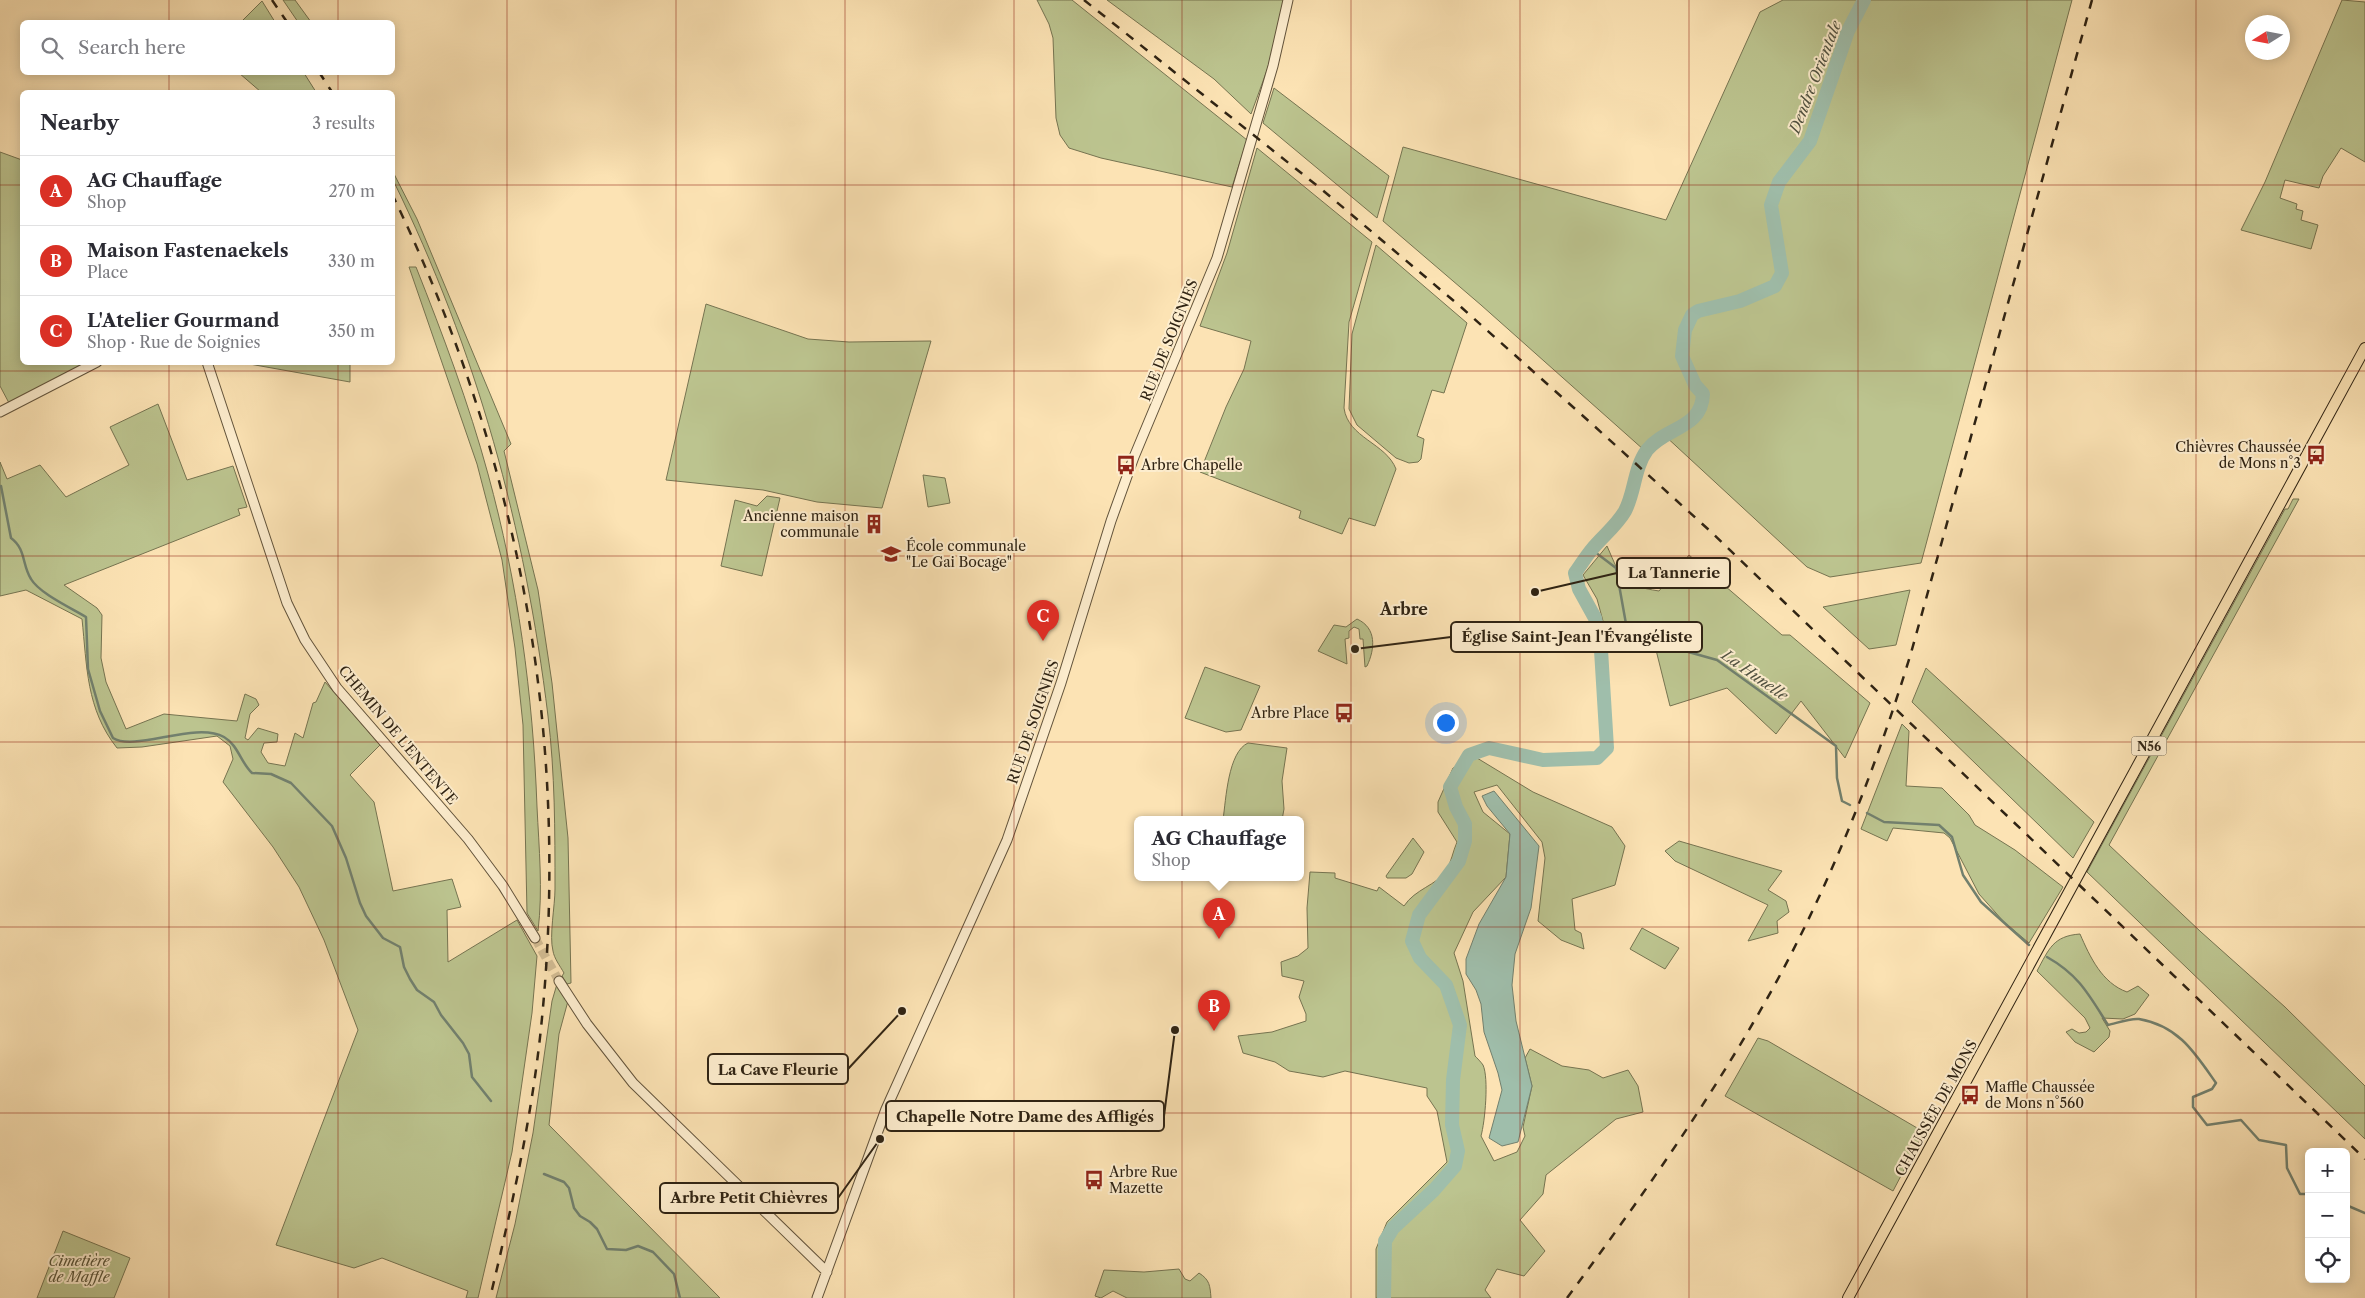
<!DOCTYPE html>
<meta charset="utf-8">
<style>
:root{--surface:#fff;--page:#f2f2f3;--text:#2b2b33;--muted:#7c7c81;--line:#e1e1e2;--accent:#d93025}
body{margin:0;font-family:"Libre Caslon Text",serif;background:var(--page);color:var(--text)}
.controls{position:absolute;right:15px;bottom:15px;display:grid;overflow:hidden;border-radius:8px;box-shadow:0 2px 12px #0003}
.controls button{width:45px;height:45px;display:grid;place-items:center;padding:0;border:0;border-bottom:1px solid var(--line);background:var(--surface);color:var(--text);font:25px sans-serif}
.compass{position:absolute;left:2245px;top:15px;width:45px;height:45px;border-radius:50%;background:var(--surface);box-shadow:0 2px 12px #0003;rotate:259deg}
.you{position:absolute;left:1445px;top:722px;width:18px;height:18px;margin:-12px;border:4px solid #fff;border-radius:50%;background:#1a73e8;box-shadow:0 0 0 8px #1a73e833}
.badge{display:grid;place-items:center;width:32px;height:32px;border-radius:50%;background:var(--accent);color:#fff;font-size:16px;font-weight:700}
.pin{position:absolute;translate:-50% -41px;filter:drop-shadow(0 1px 2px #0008)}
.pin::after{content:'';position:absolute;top:26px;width:18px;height:15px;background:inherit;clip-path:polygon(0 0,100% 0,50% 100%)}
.popup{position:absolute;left:1134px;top:816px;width:170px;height:65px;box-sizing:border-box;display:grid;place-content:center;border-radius:8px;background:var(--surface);filter:drop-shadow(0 1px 4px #0005);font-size:16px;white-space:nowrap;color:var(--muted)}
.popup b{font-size:19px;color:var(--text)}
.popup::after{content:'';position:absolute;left:50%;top:100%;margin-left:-10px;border:10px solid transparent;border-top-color:var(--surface)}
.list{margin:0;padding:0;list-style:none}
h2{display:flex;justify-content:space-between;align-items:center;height:65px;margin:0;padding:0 20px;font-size:21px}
h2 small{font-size:16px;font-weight:400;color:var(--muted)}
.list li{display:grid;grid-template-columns:32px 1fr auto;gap:15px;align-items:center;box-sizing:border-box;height:70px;padding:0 20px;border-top:1px solid var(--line)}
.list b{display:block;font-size:19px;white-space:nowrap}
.list p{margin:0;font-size:16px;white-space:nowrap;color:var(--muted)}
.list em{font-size:16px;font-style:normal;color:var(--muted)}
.icon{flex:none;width:28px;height:28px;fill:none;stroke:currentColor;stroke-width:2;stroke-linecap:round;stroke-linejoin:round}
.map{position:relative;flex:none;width:2365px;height:1298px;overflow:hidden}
.search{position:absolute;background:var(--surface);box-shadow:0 2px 12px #0003;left:20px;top:20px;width:375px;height:55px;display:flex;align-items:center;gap:12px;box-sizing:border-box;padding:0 18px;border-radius:8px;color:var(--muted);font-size:19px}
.panel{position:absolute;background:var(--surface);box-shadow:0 2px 12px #0003;left:20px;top:90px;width:375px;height:275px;border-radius:8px}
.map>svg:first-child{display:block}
.green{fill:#bcc48f;stroke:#767451}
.water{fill:#9fbeab;stroke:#72806e}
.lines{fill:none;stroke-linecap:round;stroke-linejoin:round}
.stream{stroke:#72806e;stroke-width:2.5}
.river{stroke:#9fbeab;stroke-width:14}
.minor-tunnel{stroke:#d3bd94;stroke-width:9;stroke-dasharray:9 4.5;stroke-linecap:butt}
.minor-casing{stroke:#62533b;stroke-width:11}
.major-casing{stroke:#2f2313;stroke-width:12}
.minor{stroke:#fdedce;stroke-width:9}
.major{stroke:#fce3b4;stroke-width:10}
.rail{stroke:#2f2313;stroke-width:2.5;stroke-dasharray:9 9;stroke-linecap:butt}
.grid{fill:none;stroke:#8f2418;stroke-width:1;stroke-opacity:0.55}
.labels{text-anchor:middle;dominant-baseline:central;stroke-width:4;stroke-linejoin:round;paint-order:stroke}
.shield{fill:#fdedce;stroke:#6d604b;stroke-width:1}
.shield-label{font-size:12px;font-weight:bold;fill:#2f2313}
.street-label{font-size:14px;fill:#2f2313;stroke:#fdedce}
.poi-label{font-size:14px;fill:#2f2313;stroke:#fdedce;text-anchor:start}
.park-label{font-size:14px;font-style:italic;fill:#595338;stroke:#fdedce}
.water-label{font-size:15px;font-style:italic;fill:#515241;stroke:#fdedce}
.quarter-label{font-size:16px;font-weight:bold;fill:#2f2313;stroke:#fdedce}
.leader{fill:none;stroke:#2f2313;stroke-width:2}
.callout-dot{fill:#2f2313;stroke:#fdedce;stroke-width:2}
.callout{fill:#fdedce;stroke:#2f2313;stroke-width:2}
.callout-label{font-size:15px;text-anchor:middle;font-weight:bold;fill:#2f2313}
</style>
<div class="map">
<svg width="2365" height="1298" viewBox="0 0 2365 1298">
<rect width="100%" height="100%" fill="#fce3b4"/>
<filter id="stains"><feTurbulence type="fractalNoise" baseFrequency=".004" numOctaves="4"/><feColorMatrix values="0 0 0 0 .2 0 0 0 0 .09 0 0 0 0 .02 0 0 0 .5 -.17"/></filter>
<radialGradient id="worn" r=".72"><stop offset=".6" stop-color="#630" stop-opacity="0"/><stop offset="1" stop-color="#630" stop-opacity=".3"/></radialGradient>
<!-- green -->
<path class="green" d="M 283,0 L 295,0 L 311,22 L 298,22 Z
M 1037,0 L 1072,0 L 1247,140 L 1232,187 L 1101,158 L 1069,148 L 1060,135 L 1056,118 L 1053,38 L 1049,24 Z
M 1107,0 L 1284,0 L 1270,62 L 1251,114 L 1214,79 Z
M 1783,0 L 1862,0 L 1847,31 L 1809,140 L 1778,182 L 1770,205 L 1781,273 L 1775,284 L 1740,299 L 1697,309 L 1685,317 L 1684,326 L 1703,312 L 1738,303 L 1775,286 L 1782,273 L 1771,205 L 1779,182 L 1810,141 L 1848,31 L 1864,0 L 2072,0 L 1921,563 L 1830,577 L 1807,567 L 1663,434 L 1644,450 L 1481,305 L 1383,221 L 1403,147 L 1666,220 L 1760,12 Z
M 2342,0 L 2365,2 L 2365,162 L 2341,148 L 2323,176 L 2319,188 L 2285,180 L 2280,198 L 2297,204 L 2296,209 L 2303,211 L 2301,220 L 2318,225 L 2311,249 L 2241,230 L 2265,182 Z
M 262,1 L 275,22 L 241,22 Z
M 239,73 L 304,73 L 316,92 L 261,92 Z
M 1274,88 L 1389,176 L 1377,218 L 1263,123 Z
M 1257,148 L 1372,242 L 1349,322 L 1344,408 C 1348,438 1386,443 1396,469 L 1375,526 L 1349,518 L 1342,534 L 1299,518 L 1301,511 L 1200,472 L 1226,407 L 1244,369 L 1251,341 L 1200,326 L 1227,253 Z
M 0,152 L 22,160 L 22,362 L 88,363 L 9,403 L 0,386 Z
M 392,170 L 417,219 L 511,444 L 504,451 L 538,590 L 552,683 L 568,838 L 571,983 L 567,984 L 562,976 L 564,973 C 560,966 554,958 553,951 C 549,936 555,906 555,889 C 555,831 555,773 548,716 C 525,527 477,351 393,180 Z
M 1376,245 L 1467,323 L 1444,393 L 1432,390 L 1417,436 L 1424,439 L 1421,459 L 1418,462 L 1409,463 L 1396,458 L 1357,425 L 1349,409 L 1352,334 Z
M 409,267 L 416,267 C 443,335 469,404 488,474 C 518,583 533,695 537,807 C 539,848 543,890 538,931 L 527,913 L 523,725 L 515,648 L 502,560 L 477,464 Z
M 706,304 L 808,339 L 849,342 L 931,341 L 882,508 L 817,502 L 763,490 L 666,480 Z
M 244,363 L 350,363 L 350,382 Z
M 158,404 L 187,480 L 233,466 L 247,507 L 238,509 L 240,515 L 64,585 L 97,608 L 102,615 L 101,658 L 106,682 L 126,729 L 164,714 L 237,721 L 245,694 L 256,699 L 259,705 L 250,714 L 245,738 L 248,740 L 258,728 L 278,734 L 277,742 L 264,743 L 261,752 L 268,763 L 285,766 L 295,733 L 303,738 L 313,703 L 316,702 L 325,682 L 380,745 L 350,775 L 374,802 L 393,891 L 452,879 L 461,907 L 447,910 L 448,962 L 517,920 L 537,956 L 532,1013 L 512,1152 L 478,1298 L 466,1298 L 468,1291 L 382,1258 L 354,1268 L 276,1245 L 358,1030 L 324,940 L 299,887 L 273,847 L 223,782 L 233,759 L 230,746 L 217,736 L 142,747 L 117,748 C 86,709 87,666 82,619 L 26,590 L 0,596 L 0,462 L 7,479 L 40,465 L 66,497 L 129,465 L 110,427 Z
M 923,475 L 945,478 L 950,503 L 928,507 Z
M 767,496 L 780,498 L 762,576 L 721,566 L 735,500 L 757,506 Z
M 2293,499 L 2299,499 L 2109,845 L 2201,932 L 2285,1007 L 2365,1086 L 2365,1139 L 2087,872 L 2285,509 L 2288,509 Z
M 1607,546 C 1622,580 1621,585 1659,591 L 1689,555 L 1782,635 L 1790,635 L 1870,703 L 1845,758 L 1801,701 L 1776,734 L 1727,688 L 1670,706 L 1655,646 L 1624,647 L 1606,632 L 1597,599 L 1583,575 Z
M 1910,590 L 1896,645 L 1869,649 L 1823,607 Z
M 1357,619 C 1377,628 1375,649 1367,666 L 1365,667 L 1363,639 L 1360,639 L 1359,629 L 1354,627 L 1349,631 L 1349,638 L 1345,639 L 1347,664 L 1318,651 L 1334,625 L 1346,627 Z
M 1205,667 L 1260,686 L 1241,730 L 1226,732 L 1185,718 Z
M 1926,668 L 2094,822 L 2073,858 L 1912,702 Z
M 1902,724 L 1909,731 L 1906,786 L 1942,788 L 1969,815 L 1975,825 L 2015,850 L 2063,887 L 2029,943 L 2004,922 L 1979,894 L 1950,838 L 1944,833 L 1893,828 L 1887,841 L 1861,829 Z
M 1248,743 L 1287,748 L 1282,781 L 1284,809 L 1282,820 L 1223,820 C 1226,799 1228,752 1248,743 Z
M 1477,758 L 1533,792 L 1612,827 L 1625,846 L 1615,885 L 1572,899 L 1575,930 L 1581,933 L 1584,949 L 1561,940 L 1538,921 L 1545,858 L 1542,842 L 1497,785 L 1474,792 L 1483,812 L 1510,834 L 1506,877 L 1473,912 L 1454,953 L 1463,981 L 1475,1056 C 1477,1058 1481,1062 1483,1065 C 1489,1078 1485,1122 1481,1136 L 1494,1161 L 1517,1152 L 1525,1136 L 1523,1127 L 1532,1086 L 1525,1058 L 1530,1049 L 1562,1066 L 1589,1070 L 1603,1078 L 1628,1070 L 1638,1086 L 1643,1112 L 1616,1119 L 1546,1175 L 1543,1194 L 1520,1220 L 1545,1251 L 1524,1276 L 1497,1269 L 1485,1290 L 1491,1298 L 1376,1298 L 1376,1249 L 1387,1222 L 1447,1162 L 1437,1111 L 1427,1096 L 1427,1088 L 1345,1071 L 1323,1077 L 1289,1071 L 1275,1062 L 1243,1053 L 1238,1036 L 1272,1032 L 1306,1021 L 1306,1014 L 1299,997 L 1304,981 L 1282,976 L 1281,962 L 1298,956 L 1308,948 L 1307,908 L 1310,872 L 1335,873 L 1335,878 L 1377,891 L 1379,887 L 1404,906 C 1415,889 1437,885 1446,871 C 1451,863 1453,851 1457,842 L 1438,812 L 1438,802 L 1453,768 Z
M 1413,838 L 1424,852 L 1412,874 L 1406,878 L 1387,878 L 1386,876 Z
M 1679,841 L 1782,871 L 1768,890 L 1786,901 L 1789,912 L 1777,921 L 1778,933 L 1748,941 L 1768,905 L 1675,861 L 1665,851 Z
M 1642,928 L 1679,948 L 1665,969 L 1630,949 Z
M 2080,934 C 2090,957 2102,983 2127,992 L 2138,986 L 2149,995 L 2135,1014 L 2123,1019 L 2102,1018 L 2110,1031 L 2109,1037 L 2094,1052 L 2075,1042 L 2066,1032 L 2072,1029 L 2079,1033 L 2086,1032 L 2090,1028 L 2085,1018 L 2037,971 C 2049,949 2053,936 2080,934 Z
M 557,984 L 568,1001 L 559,1034 L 549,1125 L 720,1298 L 496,1298 L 515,1224 L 533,1133 L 552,1001 Z
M 1758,1038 L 1768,1041 L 1924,1132 L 1893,1191 L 1725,1096 Z
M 63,1231 L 130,1258 L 114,1298 L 37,1298 Z
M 1179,1269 L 1185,1279 L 1190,1281 L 1199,1273 C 1210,1280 1210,1286 1211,1298 L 1127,1298 L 1113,1291 L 1101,1298 L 1095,1296 L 1104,1270 L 1144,1272 Z"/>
<!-- water -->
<path class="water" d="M 1494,791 L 1539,846 L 1531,908 L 1515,954 L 1512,985 L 1516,1021 L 1532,1086 L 1518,1142 L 1502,1146 L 1489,1138 L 1502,1090 L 1498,1073 L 1484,1032 L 1481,1004 L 1476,990 L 1466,974 L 1466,959 L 1479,924 L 1506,877 L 1510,834 L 1487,806 L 1482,796 Z"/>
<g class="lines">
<!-- stream -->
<path class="stream" d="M 1,486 L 11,538 C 26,549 22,565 31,579 C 39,593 71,608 86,617 L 88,669 L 100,711 L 113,738 C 135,752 195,721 224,737 C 238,745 241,763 252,773 L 271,774 L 291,783 L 332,826 L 346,858 L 360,903 L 366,916 L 383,938 L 400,947 L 404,967 L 410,979 L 417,990 L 434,1002 L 441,1015 L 463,1043 L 469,1054 L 472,1077 L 491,1101
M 1591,549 L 1616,568 L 1628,635 L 1717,660 L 1836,746 L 1837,778 L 1842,801 L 1850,805
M 1867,813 L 1884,822 L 1939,825 L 1952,837 L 1963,875 L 1981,902 L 2029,945
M 2047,957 C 2079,975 2089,995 2108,1025 C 2117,1023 2130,1018 2139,1019 C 2179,1026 2195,1053 2216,1083 L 2212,1089 L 2193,1097 L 2193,1107 L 2207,1125 L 2241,1120 L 2259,1140 L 2286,1145 L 2287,1168 L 2300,1194 L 2309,1194
M 544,1174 L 564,1182 L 569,1188 L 574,1208 L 580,1216 L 590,1222 L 597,1229 L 607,1249 L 626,1250 L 638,1246 L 653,1252 L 674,1274 L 680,1298
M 2346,1205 L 2365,1213"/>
<!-- river -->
<path class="river" d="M 1384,1298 L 1385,1241 L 1393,1228 L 1434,1190 L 1455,1166 L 1458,1151 L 1452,1125 L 1453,1080 L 1460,1025 L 1446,985 L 1420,958 L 1412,941 L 1419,915 L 1459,861 L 1465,841 L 1465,824 L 1456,807 L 1450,787 L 1469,755 L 1489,748 L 1543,760 L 1597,758 L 1607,748 L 1601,650 L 1595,618 L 1579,589 L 1575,573 C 1581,565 1586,556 1593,548 C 1603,536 1617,525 1625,511 C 1635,492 1634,468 1647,450 C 1665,427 1702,429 1703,394 L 1695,385 L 1682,356 L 1685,330 L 1692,315 L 1698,311 L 1740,301 L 1775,286 L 1782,273 L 1771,205 L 1779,182 L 1810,141 L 1848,31 L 1864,0"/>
<!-- minor-tunnel -->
<path class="minor-tunnel" d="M 535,938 L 559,981"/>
<defs>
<path id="minor" d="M 207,362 L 287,603 L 305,640 L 337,688 L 468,839 L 503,886 L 535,938
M 0,412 L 97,362
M 559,981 L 587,1024 L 633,1083 L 827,1272
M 817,1298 L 886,1109 L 1007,840 L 1061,683 L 1111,521 L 1134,457 L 1217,258 L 1273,66 L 1288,0"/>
<path id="major" d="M 1848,1298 L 2365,348"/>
</defs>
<!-- minor casing -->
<use href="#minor" class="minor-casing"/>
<!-- major casing -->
<use href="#major" class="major-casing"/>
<!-- minor -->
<use href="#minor" class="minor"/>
<!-- major -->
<use href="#major" class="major"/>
<!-- rail -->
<path class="rail" d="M 272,0 L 287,22
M 1084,0 L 1320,188 L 1461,307 L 1592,424 L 1709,530 L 2365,1159
M 319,72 L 332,92
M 392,194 C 518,454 570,731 542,1018 C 533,1113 512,1206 490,1298
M 1567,1298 C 1633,1209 1697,1119 1753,1023 C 1821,908 1872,781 1911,653 L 2092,0"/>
</g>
<!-- grid -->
<path class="grid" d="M 169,0 L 169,22M 338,0 L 338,22M 507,0 L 507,1298M 676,0 L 676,1298M 845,0 L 845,1298M 1014,0 L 1014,1298M 1182,0 L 1182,1298M 1351,0 L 1351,1298M 1520,0 L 1520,1298M 1689,0 L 1689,1298M 1858,0 L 1858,1298M 2027,0 L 2027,1298M 2196,0 L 2196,1298M 169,72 L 169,92M 338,72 L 338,92M 0,185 L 22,185M 392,185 L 2365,185M 169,362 L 169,1298M 338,362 L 338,1298M 0,371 L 2365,371M 0,556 L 2365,556M 0,742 L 2365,742M 0,927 L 2365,927M 0,1113 L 2365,1113"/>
<!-- icons -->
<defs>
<symbol id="bus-bare" viewBox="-9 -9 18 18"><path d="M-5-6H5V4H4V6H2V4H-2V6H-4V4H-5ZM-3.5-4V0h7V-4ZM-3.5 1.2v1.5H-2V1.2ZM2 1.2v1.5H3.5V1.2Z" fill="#8f2418" stroke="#fdedce" stroke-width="2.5" paint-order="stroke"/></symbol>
<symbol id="building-bare" viewBox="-9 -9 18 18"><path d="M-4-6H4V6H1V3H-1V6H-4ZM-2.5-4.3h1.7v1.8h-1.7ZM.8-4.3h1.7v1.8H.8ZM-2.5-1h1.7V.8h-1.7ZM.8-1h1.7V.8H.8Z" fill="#8f2418" stroke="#fdedce" stroke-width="2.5" paint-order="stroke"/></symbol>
<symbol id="school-bare" viewBox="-9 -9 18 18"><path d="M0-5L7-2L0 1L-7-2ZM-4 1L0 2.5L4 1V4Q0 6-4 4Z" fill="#8f2418" stroke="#fdedce" stroke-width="2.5" paint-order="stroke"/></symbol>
</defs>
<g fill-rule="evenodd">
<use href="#bus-bare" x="2302" y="441" width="28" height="28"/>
<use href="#bus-bare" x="1112" y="451" width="28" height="28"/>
<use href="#building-bare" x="860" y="510" width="28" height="28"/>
<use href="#school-bare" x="877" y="540" width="28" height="28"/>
<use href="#bus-bare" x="1330" y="699" width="28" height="28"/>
<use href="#bus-bare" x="1956" y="1081" width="28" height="28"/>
<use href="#bus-bare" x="1080" y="1166" width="28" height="28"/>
</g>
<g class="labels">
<!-- shield labels -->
<rect class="shield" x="2131.5" y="736.5" width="35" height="19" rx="4"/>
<g class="shield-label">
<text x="2149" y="746">N56</text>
</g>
<!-- street labels -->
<g class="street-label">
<text transform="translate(1169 340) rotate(-68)">RUE DE SOIGNIES</text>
<text transform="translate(1033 722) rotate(-71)">RUE DE SOIGNIES</text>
<text transform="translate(398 735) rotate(50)">CHEMIN DE L'ENTENTE</text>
<text transform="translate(1936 1108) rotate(-61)">CHAUSSÉE DE MONS</text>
</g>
<!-- poi labels -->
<g class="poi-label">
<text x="2301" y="447" text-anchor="end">Chièvres Chaussée<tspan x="2301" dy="16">de Mons n°3</tspan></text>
<text x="1141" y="465">Arbre Chapelle</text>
<text x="859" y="516" text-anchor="end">Ancienne maison<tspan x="859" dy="16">communale</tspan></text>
<text x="906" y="546">École communale<tspan x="906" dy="16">"Le Gai Bocage"</tspan></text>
<text x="1329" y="713" text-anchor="end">Arbre Place</text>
<text x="1985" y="1087">Maffle Chaussée<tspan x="1985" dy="16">de Mons n°560</tspan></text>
<text x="1109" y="1172">Arbre Rue<tspan x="1109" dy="16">Mazette</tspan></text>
</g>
<!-- park labels -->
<g class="park-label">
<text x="79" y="1261">Cimetière<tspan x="79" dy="16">de Maffle</tspan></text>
</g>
<!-- water labels -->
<g class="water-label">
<text transform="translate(1815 77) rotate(-69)">Dendre Orientale</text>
<text transform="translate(1755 675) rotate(35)">La Hunelle</text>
</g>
<!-- quarter labels -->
<g class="quarter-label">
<text x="1404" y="609">Arbre</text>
</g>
</g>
<!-- callouts -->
<path class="leader" d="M1535 592L1617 573M1355 649L1451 637M902 1011L848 1069M1175 1030L1164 1116M880 1139L838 1198"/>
<g class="callout-dot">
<circle cx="1535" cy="592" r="5"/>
<circle cx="1355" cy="649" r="5"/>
<circle cx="902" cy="1011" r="5"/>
<circle cx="1175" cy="1030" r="5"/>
<circle cx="880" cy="1139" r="5"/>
</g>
<g class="callout">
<rect x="1617" y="558" width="113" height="30" rx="5"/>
<rect x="1451" y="622" width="251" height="30" rx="5"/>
<rect x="708" y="1054" width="140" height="30" rx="5"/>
<rect x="886" y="1101" width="278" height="30" rx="5"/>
<rect x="660" y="1183" width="178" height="30" rx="5"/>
</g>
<g class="callout-label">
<text x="1674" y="578">La Tannerie</text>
<text x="1577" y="642">Église Saint-Jean l'Évangéliste</text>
<text x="778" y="1075">La Cave Fleurie</text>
<text x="1025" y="1122">Chapelle Notre Dame des Affligés</text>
<text x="749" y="1203">Arbre Petit Chièvres</text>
</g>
<rect width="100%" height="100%" filter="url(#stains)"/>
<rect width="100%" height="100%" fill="url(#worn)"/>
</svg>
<div class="controls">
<button>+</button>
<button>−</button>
<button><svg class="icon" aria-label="locate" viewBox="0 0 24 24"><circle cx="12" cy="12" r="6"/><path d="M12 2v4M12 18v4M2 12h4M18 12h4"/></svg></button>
</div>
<svg class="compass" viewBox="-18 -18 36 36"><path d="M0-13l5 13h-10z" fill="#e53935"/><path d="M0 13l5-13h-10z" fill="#7c7c81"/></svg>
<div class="you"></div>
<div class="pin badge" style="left:1219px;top:939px">A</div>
<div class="popup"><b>AG Chauffage</b>Shop</div>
<div class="pin badge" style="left:1214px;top:1031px">B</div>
<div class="pin badge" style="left:1043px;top:641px">C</div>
<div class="search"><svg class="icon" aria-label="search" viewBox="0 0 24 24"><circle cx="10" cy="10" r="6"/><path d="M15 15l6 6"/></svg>Search here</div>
<section class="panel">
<h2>Nearby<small>3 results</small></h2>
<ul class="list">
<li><span class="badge">A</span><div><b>AG Chauffage</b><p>Shop</p></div><em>270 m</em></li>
<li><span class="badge">B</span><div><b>Maison Fastenaekels</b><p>Place</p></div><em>330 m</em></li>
<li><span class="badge">C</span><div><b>L'Atelier Gourmand</b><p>Shop · Rue de Soignies</p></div><em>350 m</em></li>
</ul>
</section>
</div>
